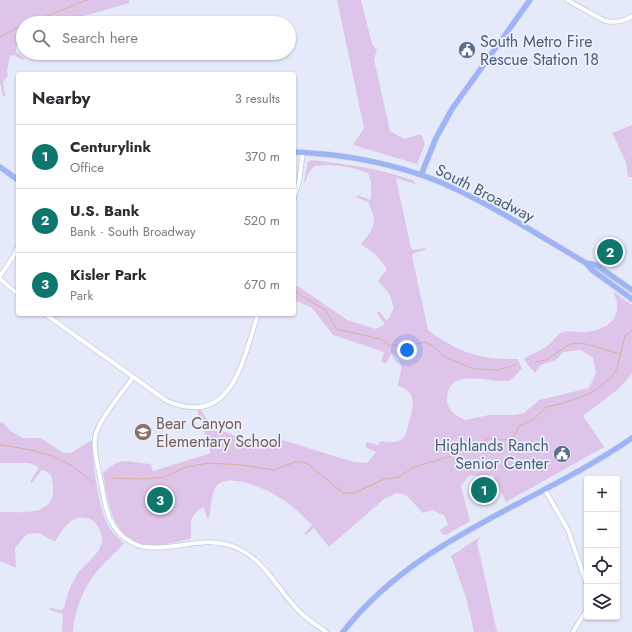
<!DOCTYPE html>
<meta charset="utf-8">
<style>
:root{--surface:#fff;--page:#f7f7f7;--text:#2b2b33;--muted:#7c7c81;--line:#e1e1e2;--accent:#0f766e}
body{margin:0;font-family:Jost,sans-serif;background:var(--page);color:var(--text)}
.controls{position:absolute;right:12px;bottom:12px;display:grid;overflow:hidden;border-radius:4px;box-shadow:0 1px 3px #0004}
.controls button{width:36px;height:36px;display:grid;place-items:center;padding:0;border:0;border-bottom:1px solid var(--line);background:var(--surface);color:var(--text);font:20px sans-serif}
.you{position:absolute;left:407px;top:350px;width:14px;height:14px;margin:-10px;border:3px solid #fff;border-radius:50%;background:#1a73e8;box-shadow:0 0 0 6px #1a73e833}
.badge{display:grid;place-items:center;width:26px;height:26px;border-radius:50%;background:var(--accent);color:#fff;font-size:13px;font-weight:700}
.pin{position:absolute;translate:-50% -50%;border:2px solid #fff;box-shadow:0 1px 4px #0006}
.list{margin:0;padding:0;list-style:none}
h2{display:flex;justify-content:space-between;align-items:center;height:52px;margin:0;padding:0 16px;font-size:17px}
h2 small{font-size:13px;font-weight:400;color:var(--muted)}
.list li{display:grid;grid-template-columns:26px 1fr auto;gap:12px;align-items:center;box-sizing:border-box;height:64px;padding:0 16px;border-top:1px solid var(--line)}
.list b{display:block;font-size:15px;white-space:nowrap}
.list p{margin:0;font-size:13px;white-space:nowrap;color:var(--muted)}
.list em{font-size:13px;font-style:normal;color:var(--muted)}
.icon{flex:none;width:22px;height:22px;fill:none;stroke:currentColor;stroke-width:2;stroke-linecap:round;stroke-linejoin:round}
.map{position:relative;flex:none;width:632px;height:632px;overflow:hidden}
.search{position:absolute;background:var(--surface);box-shadow:0 1px 3px #0004;left:16px;top:16px;width:280px;height:44px;display:flex;align-items:center;gap:10px;box-sizing:border-box;padding:0 14px;border-radius:22px;color:var(--muted);font-size:15px}
.panel{position:absolute;background:var(--surface);box-shadow:0 1px 3px #0004;left:16px;top:72px;width:280px;height:244px;border-radius:4px}
.map>svg:first-child{display:block}
.green{fill:#dfc4e9}
.lines{fill:none;stroke-linecap:round;stroke-linejoin:round}
.stream{stroke:#d6b0a0;stroke-width:1}
.minor-casing{stroke:#bdcadd;stroke-width:5.5}
.major-casing{stroke:#c5ccd2;stroke-width:6}
.minor{stroke:#fff;stroke-width:4}
.major{stroke:#9fb3f8;stroke-width:5}
.labels{text-anchor:middle;dominant-baseline:central;stroke-width:3.5;stroke-linejoin:round;paint-order:stroke}
.service-label{font-size:16px;fill:#4e5e75;stroke:#ebf0fe;text-anchor:start}
.street-label{font-size:16px;fill:#4b5f73;stroke:#ebf0fe}
.education-label{font-size:16px;fill:#785e54;stroke:#ebf0fe;text-anchor:start}
</style>
<div class="map">
<svg width="632" height="632" viewBox="0 0 632 632">
<rect width="100%" height="100%" fill="#e5eafb"/>
<!-- green -->
<path class="green" d="M 0,0 L 129,0 L 129,3 L 84,16 L 71,23 L 23,23 L 23,44 L 16,47 L 16,52 L 24,58 L 23,60 L 14,55 L 10,56 L 7,71 L 8,75 L 3,82 L 5,96 L 3,97 L 0,82 Z
M 337,0 L 361,0 L 372,44 L 377,50 L 374,59 L 390,131 L 404,139 L 421,134 L 425,144 L 417,164 L 353,145 L 364,128 Z
M 632,125 L 632,177 L 628,177 L 626,162 L 612,133 Z
M 311,160 C 347,164 380,168 414,181 L 415,184 L 396,178 L 411,248 L 413,250 L 425,248 L 425,250 L 414,253 L 412,256 L 428,330 C 461,354 478,359 518,359 L 522,369 C 517,372 514,380 508,381 C 489,384 449,366 447,398 C 446,410 456,415 465,420 L 489,415 L 514,415 L 524,413 L 539,400 L 589,388 L 596,373 L 593,358 L 581,350 L 563,352 L 556,360 L 541,365 L 535,373 L 527,364 L 524,358 C 532,354 540,351 547,346 C 552,343 557,334 563,332 C 569,330 579,333 585,332 C 607,331 625,316 614,294 L 614,292 L 632,305 L 632,374 L 617,390 L 583,416 L 604,447 L 506,502 L 493,475 L 469,476 L 461,486 L 470,521 L 446,535 L 442,534 L 440,530 L 448,525 L 444,515 L 432,510 L 423,513 L 406,495 L 396,493 L 384,499 L 329,547 L 314,528 L 306,535 L 304,534 L 312,525 C 303,517 295,508 285,501 C 271,491 227,469 215,488 C 211,496 211,509 209,518 L 207,518 L 204,507 C 188,515 191,523 191,539 C 179,541 166,545 154,545 C 113,546 108,504 103,473 C 121,455 128,463 151,464 L 153,471 L 211,453 L 197,410 L 201,410 L 206,418 L 218,429 L 243,439 L 258,442 L 282,440 L 354,462 L 367,463 L 376,452 L 365,447 L 367,442 L 378,445 L 380,441 C 387,442 395,444 402,439 C 407,435 407,428 409,422 C 414,406 417,391 398,386 C 400,371 406,364 392,353 L 386,364 L 381,362 L 384,352 L 333,335 L 312,308 L 294,300 L 294,286 L 298,286 L 347,320 L 376,329 L 385,324 L 377,313 L 379,311 L 387,321 L 394,308 L 389,293 L 378,281 L 387,269 L 376,255 L 361,244 C 372,230 379,223 369,205 L 370,203 L 356,197 L 357,195 L 371,200 L 371,181 L 368,173 C 351,166 333,164 314,166 L 308,174 L 305,183 L 304,182 L 308,162 Z
M 2,422 L 12,432 L 23,438 L 40,438 L 64,453 L 71,453 L 92,440 C 92,460 99,511 109,527 C 113,533 118,538 124,543 C 119,550 114,553 109,559 C 88,577 75,605 73,632 L 62,632 L 63,614 L 49,610 L 50,608 L 61,610 L 64,608 C 67,595 71,584 78,573 C 87,561 107,550 101,533 C 99,528 97,524 93,521 C 74,510 63,528 55,542 L 39,533 L 27,534 L 15,548 L 16,568 L 0,561 L 0,512 C 28,512 62,517 51,475 L 44,470 L 41,471 L 32,483 L 30,482 L 38,469 L 37,466 L 29,463 L 0,463 L 0,423 Z
M 481,536 L 477,542 L 497,632 L 474,632 L 466,597 L 451,556 Z"/>
<g class="lines">
<!-- stream -->
<path class="stream" d="M 29,23 L 87,0
M 0,37 L 23,25
M 294,291 L 325,310 L 337,329 L 380,339 L 389,345 L 408,346 L 425,342 L 432,345 L 445,357 L 474,369 L 498,370 L 516,365
M 535,362 L 546,360 L 570,344 L 582,343 L 620,354
M 0,445 C 28,449 48,452 73,466
M 75,468 L 92,482
M 111,478 L 144,479 L 165,477 L 186,467 L 208,463 L 242,465 L 274,470 L 295,462 L 304,462 L 312,467 L 343,493 L 355,493 L 384,479 L 399,477 L 414,467 L 459,454 L 486,440 L 493,438 L 501,440 L 509,439 L 514,436 L 519,426 L 534,419 L 546,407 L 564,403 L 591,393 L 611,378 L 617,368 L 625,336 L 632,331"/>
<defs>
<path id="minor" d="M 567,0 L 605,21 C 615,23 623,22 632,16
M 294,198 L 299,182 L 303,152
M 0,276 L 13,257 L 18,246
M 0,279 L 18,294
M 45,314 L 167,401 C 233,429 243,359 258,314
M 133,377 C 122,394 98,419 95,438 C 93,452 98,464 100,477 C 105,502 106,529 131,542 C 136,544 140,547 145,547 C 178,551 204,534 237,548 C 266,561 278,591 300,612 C 308,620 318,626 326,632
M 545,490 L 568,530 L 587,585
M 573,632 L 587,609"/>
<path id="major" d="M 294,152 C 344,154 393,163 440,182 C 491,204 538,235 586,263 L 592,270 L 632,299
M 0,167 L 18,180
M 421,175 L 436,138 L 452,109 L 530,0
M 586,263 L 596,265 L 632,290
M 343,632 C 417,537 535,505 632,438"/>
</defs>
<!-- minor casing -->
<use href="#minor" class="minor-casing"/>
<!-- major casing -->
<use href="#major" class="major-casing"/>
<!-- minor -->
<use href="#minor" class="minor"/>
<!-- major -->
<use href="#major" class="major"/>
</g>
<!-- icons -->
<defs>
<symbol id="civic-disc" viewBox="-11 -11 22 22"><circle r="9.5" fill="#5c6f8a" stroke="#ebf0fe"/><path d="M-.6-6.5H3V-4.5H.6V-3L4-1V1h2V6H-6V1h2V-1L-.6-3ZM-1.2 2.5V6h2.4V2.5Z" fill="#fff"/></symbol>
<symbol id="school-disc" viewBox="-11 -11 22 22"><circle r="9.5" fill="#8d6e63" stroke="#ebf0fe"/><path d="M0-5L7-2L0 1L-7-2ZM-4 1L0 2.5L4 1V4Q0 6-4 4Z" fill="#fff"/></symbol>
</defs>
<g fill-rule="evenodd">
<use href="#civic-disc" x="457" y="40" width="20" height="20"/>
<use href="#school-disc" x="133" y="422" width="20" height="20"/>
<use href="#civic-disc" x="552" y="444" width="20" height="20"/>
</g>
<g class="labels">
<!-- service labels -->
<g class="service-label">
<text x="480" y="41">South Metro Fire<tspan x="480" dy="18">Rescue Station 18</tspan></text>
<text x="549" y="445" text-anchor="end">Highlands Ranch<tspan x="549" dy="18">Senior Center</tspan></text>
</g>
<!-- street labels -->
<g class="street-label">
<text transform="translate(485 193) rotate(27)">South Broadway</text>
</g>
<!-- education labels -->
<g class="education-label">
<text x="156" y="423">Bear Canyon<tspan x="156" dy="18">Elementary School</tspan></text>
</g>
</g>
</svg>
<div class="controls">
<button>+</button>
<button>−</button>
<button><svg class="icon" aria-label="locate" viewBox="0 0 24 24"><circle cx="12" cy="12" r="6"/><path d="M12 2v4M12 18v4M2 12h4M18 12h4"/></svg></button>
<button><svg class="icon" aria-label="layers" viewBox="0 0 24 24"><path d="M12 4l9 5-9 5-9-5zM3 14l9 5 9-5"/></svg></button>
</div>
<div class="you"></div>
<div class="pin badge" style="left:484px;top:490px">1</div>
<div class="pin badge" style="left:610px;top:252px">2</div>
<div class="pin badge" style="left:160px;top:500px">3</div>
<div class="search"><svg class="icon" aria-label="search" viewBox="0 0 24 24"><circle cx="10" cy="10" r="6"/><path d="M15 15l6 6"/></svg>Search here</div>
<section class="panel">
<h2>Nearby<small>3 results</small></h2>
<ul class="list">
<li><span class="badge">1</span><div><b>Centurylink</b><p>Office</p></div><em>370 m</em></li>
<li><span class="badge">2</span><div><b>U.S. Bank</b><p>Bank · South Broadway</p></div><em>520 m</em></li>
<li><span class="badge">3</span><div><b>Kisler Park</b><p>Park</p></div><em>670 m</em></li>
</ul>
</section>
</div>
